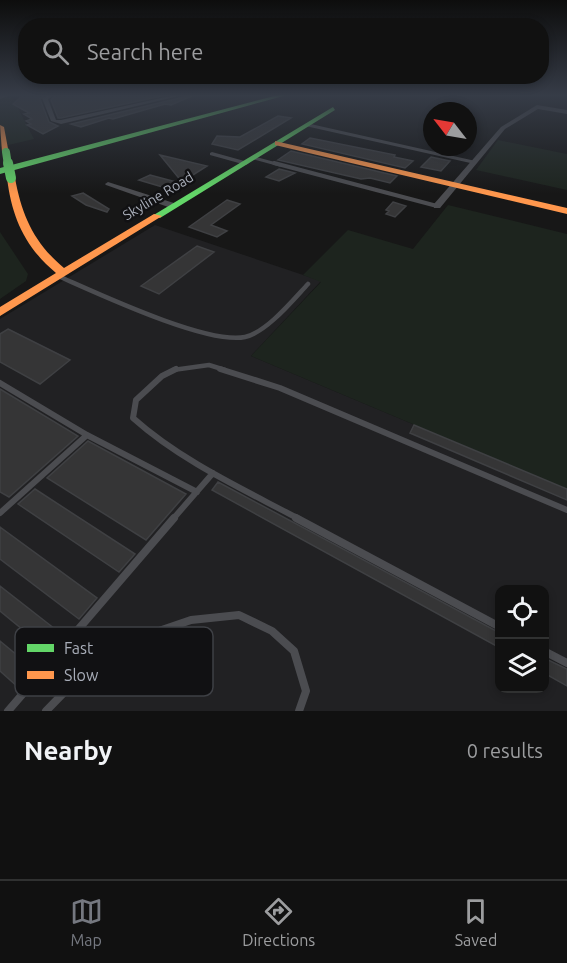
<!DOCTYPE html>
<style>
:root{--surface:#111;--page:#1a1a1a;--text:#f1f3f6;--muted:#9c9d9f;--line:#303131;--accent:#757880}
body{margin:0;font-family:Ubuntu,sans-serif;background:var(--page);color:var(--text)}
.controls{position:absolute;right:18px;bottom:18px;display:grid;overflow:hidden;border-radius:12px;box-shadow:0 3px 9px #0003}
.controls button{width:54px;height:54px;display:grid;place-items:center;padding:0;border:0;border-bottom:2px solid var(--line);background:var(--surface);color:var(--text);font:30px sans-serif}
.compass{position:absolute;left:423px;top:102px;width:54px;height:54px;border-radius:50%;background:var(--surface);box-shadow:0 3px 9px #0003;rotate:301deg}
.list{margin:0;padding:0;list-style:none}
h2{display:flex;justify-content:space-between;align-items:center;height:78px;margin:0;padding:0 24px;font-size:26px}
h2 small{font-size:20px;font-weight:400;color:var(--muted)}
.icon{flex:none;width:33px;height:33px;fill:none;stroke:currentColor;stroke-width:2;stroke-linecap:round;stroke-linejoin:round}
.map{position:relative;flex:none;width:567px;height:711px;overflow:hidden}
.search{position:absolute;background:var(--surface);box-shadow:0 3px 9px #0003;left:18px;right:18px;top:18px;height:66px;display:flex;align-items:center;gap:15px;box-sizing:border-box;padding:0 21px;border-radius:24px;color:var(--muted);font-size:22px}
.sheet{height:168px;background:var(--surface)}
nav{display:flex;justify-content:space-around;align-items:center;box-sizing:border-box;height:84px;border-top:2px solid var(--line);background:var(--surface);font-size:16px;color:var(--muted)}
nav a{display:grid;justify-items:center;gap:3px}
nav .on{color:var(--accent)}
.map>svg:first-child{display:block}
.built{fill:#212123;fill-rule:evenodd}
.green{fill:#1d241e}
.building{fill:#353536;stroke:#3f4043;stroke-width:1.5}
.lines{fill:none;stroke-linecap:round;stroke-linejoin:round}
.lane-far4{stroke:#4b4c50;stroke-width:3}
.lane-far3{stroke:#4b4c50;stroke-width:4}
.lane-far2{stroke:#4b4c50;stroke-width:4.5}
.lane-far1{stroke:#4b4c50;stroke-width:6}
.lane{stroke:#4b4c50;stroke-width:8}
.street{fill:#4b4c50;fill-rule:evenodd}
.fast{fill:#63d668;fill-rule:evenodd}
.slow{fill:#ff974d;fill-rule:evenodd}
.fast-bridge-far1{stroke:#63d668;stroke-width:8}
.fast-bridge{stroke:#63d668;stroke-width:10}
.labels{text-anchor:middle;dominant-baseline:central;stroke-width:5;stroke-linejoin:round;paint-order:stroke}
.far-street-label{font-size:14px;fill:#a8adb8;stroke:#111113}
.key{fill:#111113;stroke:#3e4045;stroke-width:1.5}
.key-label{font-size:16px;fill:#a8adb8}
</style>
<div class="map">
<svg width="567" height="711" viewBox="0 0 567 711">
<rect width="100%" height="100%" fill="#171717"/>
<!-- built -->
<path class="built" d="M 155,225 L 321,281 L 251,356 L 567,489 L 567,711 L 0,711 L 0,319 ZM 500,590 L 544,590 L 544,688 L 500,688 Z"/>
<!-- green -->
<path class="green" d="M 0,95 L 11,95 L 34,139 L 0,147 L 0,99 L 5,97 Z
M 498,140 L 567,154 L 567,190 L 476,170 Z
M 448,205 L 567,234 L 567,489 L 251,356 L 321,282 L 303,275 L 348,230 L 413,249 Z
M 0,232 L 28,274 L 26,281 L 0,299 Z"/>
<!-- building -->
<path class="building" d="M 23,95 L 44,95 L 40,99 L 49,122 L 58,126 L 43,134 L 27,125 L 31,124 L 26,121 L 32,119 L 24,114 L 29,113 L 13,104 Z
M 56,95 L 166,95 L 61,118 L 58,118 L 51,100 Z
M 185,95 L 194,95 L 171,105 L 165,104 L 113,119 L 109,118 L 81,127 L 71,124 L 184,97 Z
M 278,116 L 291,118 L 238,150 L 212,144 L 217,136 L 240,137 Z
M 310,138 L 395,155 L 394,157 L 413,161 L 405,168 L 302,144 Z
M 291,151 L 397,176 L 390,183 L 370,178 L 361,179 L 278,160 Z
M 160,155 L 207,166 L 182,182 Z
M 431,157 L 450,161 L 441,171 L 421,167 Z
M 279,169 L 295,173 L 279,181 L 266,177 Z
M 150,175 L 180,183 L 169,189 L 139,180 Z
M 83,193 L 109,209 L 107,212 L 86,205 L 72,196 Z
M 227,200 L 240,204 L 211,225 L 227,231 L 217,237 L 189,227 Z
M 393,202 L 406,206 L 395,217 L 386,214 L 389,211 L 386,210 Z
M 197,246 L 214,252 L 159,294 L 141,286 Z
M 8,329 L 70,360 L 40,384 L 0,362 L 0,334 Z
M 0,389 L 78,436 L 9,497 L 0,492 Z
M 414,425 L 567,489 L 567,500 L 410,433 Z
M 88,441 L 186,494 L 146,540 L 47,478 Z
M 218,482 L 500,633 L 500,648 L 212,490 Z
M 35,489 L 135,554 L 119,572 L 18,504 Z
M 0,527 L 97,598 L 79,619 L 0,559 Z
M 0,586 L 64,636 L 50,652 L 0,611 Z
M 0,641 L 35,670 L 19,688 L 0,671 Z
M 544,658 L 567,669 L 567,686 L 544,673 Z"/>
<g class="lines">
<!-- lane-far4 -->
<path class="lane-far4" d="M 308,125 L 473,162
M 254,158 L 280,165"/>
<!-- lane-far3 -->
<path class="lane-far3" d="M 274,163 L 437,206"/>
<!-- lane-far2 -->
<path class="lane-far2" d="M 58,276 C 97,293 207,345 245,337 C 267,332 293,300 308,284
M 173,370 L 209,365 L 225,370"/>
<!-- lane-far1 -->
<path class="lane-far1" d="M 176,369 L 162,376 L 136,400 L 133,418 C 181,461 243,489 299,519
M 220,369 L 280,388 L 567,510
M 0,383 L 87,435 L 197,492
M 0,513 L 87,435
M 173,519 L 213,473"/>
<!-- lane -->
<path class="lane" d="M 296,518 L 500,627
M 544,651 L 567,663
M 8,711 L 174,518
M 46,711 L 81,675 L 121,644 L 191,620 L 239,615 L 272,631 L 294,651 L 306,691 L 299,711"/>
<!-- street -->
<path class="street" d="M 0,95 L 11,95 L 0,99 Z
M 48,95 L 54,95 L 48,99 L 56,120 L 61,120 L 175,95 L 183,95 L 61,124 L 51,121 L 42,98 Z
M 537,105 L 567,110 L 567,114 L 538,109 L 505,129 L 440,208 L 434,208 L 434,204 L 501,127 Z
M 212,152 L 248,162 L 249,163 L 246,165 L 210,155 L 210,153 Z
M 108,182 L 177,204 L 178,206 L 171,208 L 106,185 L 105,184 Z"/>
<!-- fast -->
<path class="fast" d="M 278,95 L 287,95 L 0,174 L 0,168 Z
M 333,107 L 335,110 L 160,218 L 152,216 Z"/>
<!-- slow -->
<path class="slow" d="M 0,125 L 4,127 L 9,154 L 2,152 Z
M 275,141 L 567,208 L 567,214 L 275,145 Z
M 11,175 L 15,178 C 22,216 34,243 64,268 L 154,214 L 162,216 L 0,316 L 0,307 L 56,273 C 25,247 12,218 7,178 Z"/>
<!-- fast-bridge-far1 -->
<path class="fast-bridge-far1" d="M 6,152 L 8,165"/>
<!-- fast-bridge -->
<path class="fast-bridge" d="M 8,163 L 11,178"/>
</g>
<!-- sky -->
<linearGradient id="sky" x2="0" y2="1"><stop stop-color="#0d0d0d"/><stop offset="0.49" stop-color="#363c47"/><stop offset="1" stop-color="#363c47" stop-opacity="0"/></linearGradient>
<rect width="567" height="194" fill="url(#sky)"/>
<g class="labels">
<!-- far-street labels -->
<g class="far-street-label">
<text transform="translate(158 196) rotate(-31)">Skyline Road</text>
</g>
</g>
<!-- legend -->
<rect x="15" y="627" width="198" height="69" rx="9" class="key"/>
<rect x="27" y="644" width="27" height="8" fill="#63d668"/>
<rect x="27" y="671" width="27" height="8" fill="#ff974d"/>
<g class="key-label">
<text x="64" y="654">Fast</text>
<text x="64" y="681">Slow</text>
</g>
</svg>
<div class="controls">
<button><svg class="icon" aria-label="locate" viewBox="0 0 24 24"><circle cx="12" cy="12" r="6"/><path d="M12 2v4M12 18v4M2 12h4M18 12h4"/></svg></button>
<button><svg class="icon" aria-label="layers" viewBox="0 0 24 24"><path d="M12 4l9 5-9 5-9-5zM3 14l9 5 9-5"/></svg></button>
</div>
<svg class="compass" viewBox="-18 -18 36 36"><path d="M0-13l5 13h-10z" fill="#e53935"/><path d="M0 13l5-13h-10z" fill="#9c9d9f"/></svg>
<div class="search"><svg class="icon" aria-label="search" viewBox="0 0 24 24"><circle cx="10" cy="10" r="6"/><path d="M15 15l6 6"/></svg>Search here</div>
</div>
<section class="sheet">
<h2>Nearby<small>0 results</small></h2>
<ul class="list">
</ul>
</section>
<nav>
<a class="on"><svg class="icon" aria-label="map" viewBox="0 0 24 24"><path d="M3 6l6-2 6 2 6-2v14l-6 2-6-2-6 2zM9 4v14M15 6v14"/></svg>Map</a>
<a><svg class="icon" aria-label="directions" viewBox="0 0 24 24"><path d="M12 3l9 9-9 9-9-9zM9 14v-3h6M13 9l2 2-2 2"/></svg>Directions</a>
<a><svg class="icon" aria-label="saved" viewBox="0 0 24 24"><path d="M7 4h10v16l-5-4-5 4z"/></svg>Saved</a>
</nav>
